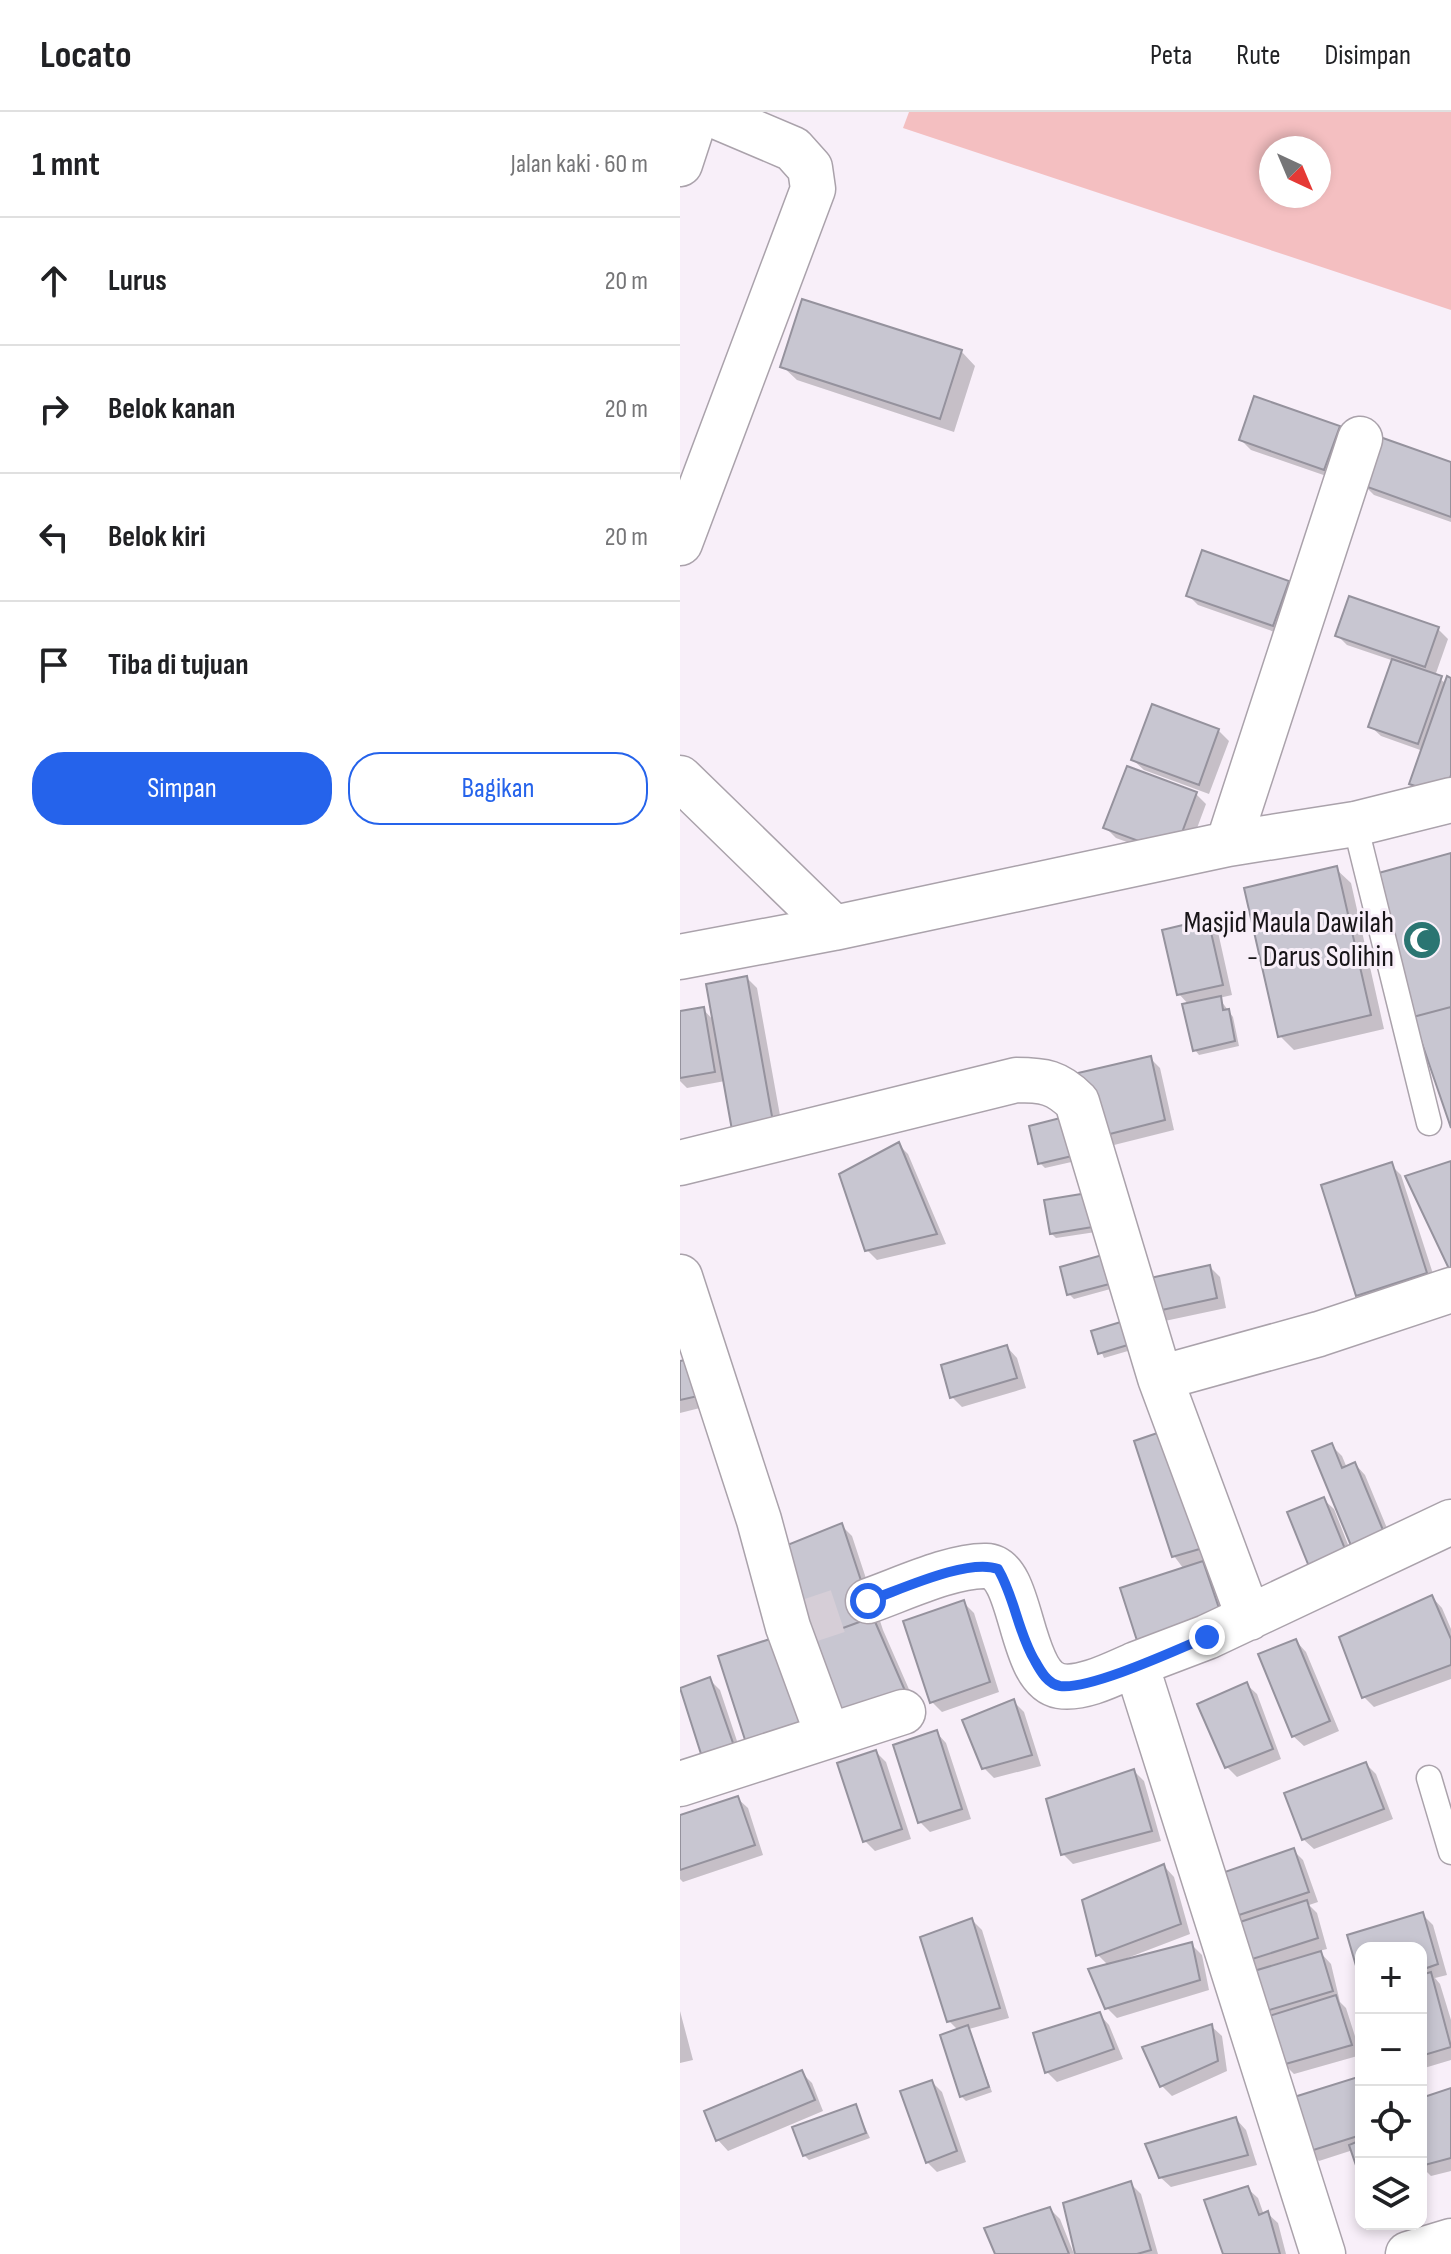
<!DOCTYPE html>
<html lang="id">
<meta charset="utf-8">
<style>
:root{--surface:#fff;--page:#f6f6f6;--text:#202124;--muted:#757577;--line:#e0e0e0;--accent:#2563eb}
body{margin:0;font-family:"Sofia Sans Condensed",sans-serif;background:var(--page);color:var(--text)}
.controls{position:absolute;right:24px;bottom:24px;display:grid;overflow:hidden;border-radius:16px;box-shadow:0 4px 12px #0003}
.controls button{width:72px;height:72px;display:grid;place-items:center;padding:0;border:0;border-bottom:2px solid var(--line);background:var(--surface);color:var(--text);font:40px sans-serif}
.compass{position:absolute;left:579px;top:24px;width:72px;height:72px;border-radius:50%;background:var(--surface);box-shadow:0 4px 12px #0003;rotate:136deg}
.stop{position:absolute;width:24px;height:24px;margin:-18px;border:6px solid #2563eb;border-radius:50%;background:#fff}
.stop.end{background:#2563eb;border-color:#fff;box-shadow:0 2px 8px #0008}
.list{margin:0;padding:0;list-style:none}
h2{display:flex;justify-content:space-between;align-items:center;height:104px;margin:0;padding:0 32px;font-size:34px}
h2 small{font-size:26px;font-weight:400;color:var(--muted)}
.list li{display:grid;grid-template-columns:52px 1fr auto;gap:24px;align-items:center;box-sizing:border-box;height:128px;padding:0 32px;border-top:2px solid var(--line)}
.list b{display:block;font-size:30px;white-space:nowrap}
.list em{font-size:26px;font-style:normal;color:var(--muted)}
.actions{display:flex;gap:16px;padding:24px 32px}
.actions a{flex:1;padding:18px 0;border:2px solid var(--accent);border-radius:32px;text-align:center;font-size:28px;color:var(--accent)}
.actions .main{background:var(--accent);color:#fff}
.icon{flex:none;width:44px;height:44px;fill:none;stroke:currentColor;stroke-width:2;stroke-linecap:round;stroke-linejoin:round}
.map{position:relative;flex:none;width:771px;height:2142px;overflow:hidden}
header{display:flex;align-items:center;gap:48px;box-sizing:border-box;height:112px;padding:0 40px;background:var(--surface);border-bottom:2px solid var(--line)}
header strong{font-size:38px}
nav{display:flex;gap:44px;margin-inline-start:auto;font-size:28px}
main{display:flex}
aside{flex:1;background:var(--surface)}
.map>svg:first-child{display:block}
.green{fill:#f4bfc1;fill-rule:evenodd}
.shadow{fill:#0003}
.building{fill:#c8c6d1;stroke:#95929d;stroke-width:2}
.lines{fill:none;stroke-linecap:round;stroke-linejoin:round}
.street-tunnel{stroke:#d6ced7;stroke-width:44;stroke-dasharray:44 22;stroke-linecap:butt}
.lane-casing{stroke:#aaa2ab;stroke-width:27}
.street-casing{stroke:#aaa2ab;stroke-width:47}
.primary-casing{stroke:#aaa2ab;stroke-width:47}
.lane{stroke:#fff;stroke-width:24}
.street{stroke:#fff;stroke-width:44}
.primary{stroke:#fff;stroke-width:44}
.route{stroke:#2563eb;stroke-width:10}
.labels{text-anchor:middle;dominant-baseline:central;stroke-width:6;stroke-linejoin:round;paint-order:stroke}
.poi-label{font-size:30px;fill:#181518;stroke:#f8eff9;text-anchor:end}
</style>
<header>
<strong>Locato</strong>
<nav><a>Peta</a><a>Rute</a><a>Disimpan</a></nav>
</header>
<main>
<aside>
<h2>1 mnt<small>Jalan kaki · 60 m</small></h2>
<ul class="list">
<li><svg class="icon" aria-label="ahead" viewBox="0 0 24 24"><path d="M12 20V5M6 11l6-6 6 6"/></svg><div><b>Lurus</b></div><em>20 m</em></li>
<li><svg class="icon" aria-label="right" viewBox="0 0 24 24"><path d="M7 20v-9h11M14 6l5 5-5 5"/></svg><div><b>Belok kanan</b></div><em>20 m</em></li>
<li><svg class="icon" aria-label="left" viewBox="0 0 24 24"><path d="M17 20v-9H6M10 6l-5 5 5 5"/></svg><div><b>Belok kiri</b></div><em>20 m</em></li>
<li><svg class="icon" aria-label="arrive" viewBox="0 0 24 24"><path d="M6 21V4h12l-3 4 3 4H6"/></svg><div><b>Tiba di tujuan</b></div></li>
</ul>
<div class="actions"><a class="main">Simpan</a><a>Bagikan</a></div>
</aside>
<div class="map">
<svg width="771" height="2142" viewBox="0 0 771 2142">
<rect width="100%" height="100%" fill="#f8eff9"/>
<!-- green -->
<path class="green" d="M 229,0 L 771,0 L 771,198 L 223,16 ZM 591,36 L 639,36 L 639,84 L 591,84 Z"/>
<!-- shadow -->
<path class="shadow" d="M 281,239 L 295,254 L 274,320 L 117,268 L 102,254 Z
M 659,316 L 669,326 L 655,367 L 571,338 L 561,328 Z
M 771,352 L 771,410 L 694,383 L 684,373 Z
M 523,441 L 608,471 L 619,481 L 603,523 L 518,493 L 508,483 Z
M 758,517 L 768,527 L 755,564 L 767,572 L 771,568 L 771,691 L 741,681 L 731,671 L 743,639 L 701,624 L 690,614 L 714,549 L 667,533 L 657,523 Z
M 538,618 L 549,629 L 529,682 L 464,658 L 453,648 Z
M 516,682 L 526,692 L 504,751 L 436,726 L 426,716 Z
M 656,757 L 671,771 L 704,917 L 614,938 L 600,924 Z
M 528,809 L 538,820 L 552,883 L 539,886 L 553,905 L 559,934 L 519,943 L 515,938 L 509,893 L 499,882 Z
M 67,866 L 77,876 L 103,1020 L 45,969 L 7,976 L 0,969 L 0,901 L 23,897 L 34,909 Z
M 470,946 L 480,956 L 494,1018 L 426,1035 L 415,1025 Z
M 351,1015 L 409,1046 L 365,1056 L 360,1051 Z
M 218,1032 L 228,1042 L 266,1132 L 197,1148 L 187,1138 Z
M 711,1053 L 721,1063 L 756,1171 L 688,1193 L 678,1182 Z
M 367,1089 L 429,1118 L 376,1126 L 371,1121 Z
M 530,1155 L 540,1165 L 546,1196 L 480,1210 L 464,1169 Z
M 382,1157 L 445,1173 L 394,1187 L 389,1182 Z
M 413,1220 L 465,1234 L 424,1246 Z
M 327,1235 L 337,1246 L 346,1276 L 282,1295 L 272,1285 Z
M 0,1251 L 36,1292 L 0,1301 Z
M 456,1330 L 539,1444 L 521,1449 L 533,1461 L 554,1524 L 494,1444 Z
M 652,1334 L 662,1344 L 667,1356 L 675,1352 L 685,1363 L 714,1433 L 684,1445 Z
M 643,1387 L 654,1397 L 678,1458 L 644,1471 Z
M 162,1414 L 172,1424 L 203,1518 L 235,1591 L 167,1616 Z
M 752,1485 L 762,1496 L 771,1517 L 771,1567 L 694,1595 L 684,1585 Z
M 283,1490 L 294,1501 L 319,1580 L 262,1600 L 251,1589 Z
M 616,1529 L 626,1540 L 659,1619 L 624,1634 L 613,1624 Z
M 30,1568 L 40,1578 L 62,1644 L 34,1654 Z
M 566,1572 L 577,1582 L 601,1647 L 557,1665 L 547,1655 Z
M 334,1590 L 344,1600 L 361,1654 L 314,1666 L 304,1656 Z
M 256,1620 L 266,1631 L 291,1707 L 250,1720 L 240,1710 Z
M 196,1640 L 206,1650 L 231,1727 L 195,1739 L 185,1729 Z
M 686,1652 L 696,1662 L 713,1707 L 634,1737 L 623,1727 Z
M 454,1659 L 464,1669 L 481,1729 L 393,1752 L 383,1742 Z
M 57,1686 L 68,1696 L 83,1743 L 3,1770 L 0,1767 L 0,1705 Z
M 613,1738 L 623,1748 L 638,1790 L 629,1793 L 637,1801 L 647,1837 L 639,1839 L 651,1852 L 660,1890 L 666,1896 L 681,1943 L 614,1962 L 604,1952 L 594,1905 L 588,1898 L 579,1860 L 567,1848 L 555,1804 Z
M 484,1754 L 494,1765 L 510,1822 L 442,1848 L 443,1850 L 512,1833 L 522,1843 L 529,1878 L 437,1906 L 427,1896 L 429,1854 L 418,1843 Z
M 742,1802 L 753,1813 L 767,1863 L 755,1866 L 760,1872 L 771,1908 L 771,1948 L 741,1957 L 741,1836 L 681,1836 L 681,1864 L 670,1825 Z
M 292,1808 L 302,1818 L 329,1906 L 289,1917 L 312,1980 L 286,1989 L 281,1984 L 279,1919 L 269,1909 Z
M 0,1899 L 13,1948 L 0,1951 Z
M 419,1902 L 429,1913 L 443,1947 L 377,1970 L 366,1959 Z
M 531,1914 L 542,1924 L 547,1959 L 492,1984 L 482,1974 Z
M 121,1960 L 132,1971 L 143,1999 L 48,2039 L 38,2028 L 26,2000 Z
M 681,1966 L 681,2062 L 673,2038 L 639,2049 L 628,2039 Z
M 252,1970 L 262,1980 L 286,2050 L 257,2060 L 247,2050 Z
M 771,1978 L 771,2059 L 751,2064 L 741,2054 L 741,1988 Z
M 175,1994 L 190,2026 L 129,2048 L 124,2043 Z
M 556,2007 L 566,2018 L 577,2053 L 491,2075 L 480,2065 Z
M 451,2072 L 461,2082 L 478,2142 L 397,2142 Z
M 567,2076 L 578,2086 L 584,2103 L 587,2101 L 598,2111 L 606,2142 L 545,2142 Z
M 370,2097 L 380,2107 L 394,2142 L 317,2142 Z"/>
<!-- building -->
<path class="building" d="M 122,187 L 282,238 L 260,307 L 100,255 Z
M 574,284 L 660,314 L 644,358 L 559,328 Z
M 700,325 L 771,350 L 771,405 L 682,373 Z
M 522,438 L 609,469 L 593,514 L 506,484 Z
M 669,484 L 759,515 L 745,555 L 655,524 Z
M 712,547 L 762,564 L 738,632 L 688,615 Z
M 767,564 L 771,566 L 771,663 L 764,683 L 729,672 Z
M 472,592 L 539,617 L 519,673 L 451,648 Z
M 447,654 L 517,680 L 494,742 L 423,716 Z
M 771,741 L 771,895 L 733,905 L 695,762 Z
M 657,754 L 691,903 L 598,925 L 564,776 Z
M 528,807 L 543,873 L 497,883 L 482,818 Z
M 67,864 L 93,1010 L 52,1018 L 26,872 Z
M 541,884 L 543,898 L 549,897 L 555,929 L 513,939 L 502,892 Z
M 24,895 L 35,960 L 0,966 L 0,899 Z
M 771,895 L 771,1016 L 733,905 Z
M 471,944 L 485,1008 L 414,1026 L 398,961 Z
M 396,1002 L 405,1041 L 358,1052 L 349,1014 Z
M 219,1030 L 257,1122 L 185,1139 L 159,1062 Z
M 771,1049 L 771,1161 L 725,1064 Z
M 712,1050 L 747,1161 L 676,1184 L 641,1073 Z
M 420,1079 L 425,1113 L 370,1122 L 364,1088 Z
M 433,1140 L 441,1169 L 387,1183 L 380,1155 Z
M 530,1153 L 537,1186 L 468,1201 L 461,1168 Z
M 454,1206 L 461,1229 L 418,1242 L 411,1219 Z
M 327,1233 L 337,1266 L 270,1286 L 261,1253 Z
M 18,1245 L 27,1282 L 0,1288 L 0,1249 Z
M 492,1316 L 530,1434 L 492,1445 L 454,1329 Z
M 652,1331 L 662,1356 L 675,1350 L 705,1423 L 672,1436 L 632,1339 Z
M 644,1385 L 669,1447 L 632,1462 L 607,1400 Z
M 162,1411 L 193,1505 L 122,1531 L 90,1440 Z
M 523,1449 L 545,1514 L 461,1541 L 440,1476 Z
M 752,1483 L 771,1527 L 771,1553 L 682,1586 L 659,1525 Z
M 284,1488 L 310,1570 L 250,1591 L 223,1509 Z
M 193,1505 L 226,1581 L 155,1607 L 122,1531 Z
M 99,1524 L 128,1615 L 67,1634 L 38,1544 Z
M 616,1527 L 650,1609 L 612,1625 L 578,1542 Z
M 30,1565 L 54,1634 L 22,1645 L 0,1576 Z
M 567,1570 L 593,1637 L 545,1656 L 517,1592 Z
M 334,1587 L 352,1643 L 302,1657 L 282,1608 Z
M 257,1618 L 282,1697 L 238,1711 L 213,1633 Z
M 196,1638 L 222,1717 L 183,1730 L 157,1651 Z
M 686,1650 L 704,1697 L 622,1728 L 604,1681 Z
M 454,1657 L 472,1719 L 381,1743 L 366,1687 Z
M 58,1684 L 75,1733 L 0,1758 L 0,1703 Z
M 614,1736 L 629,1780 L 553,1805 L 539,1762 Z
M 484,1752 L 501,1812 L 416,1844 L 402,1788 Z
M 627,1788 L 638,1826 L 566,1849 L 554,1812 Z
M 743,1800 L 758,1852 L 741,1858 L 741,1836 L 681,1836 L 681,1871 L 667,1823 Z
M 292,1806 L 320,1896 L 267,1910 L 240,1825 Z
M 512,1830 L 520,1868 L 425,1897 L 408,1857 Z
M 641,1839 L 653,1879 L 586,1899 L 574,1859 Z
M 751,1860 L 771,1935 L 741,1944 L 741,1863 Z
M 656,1883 L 672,1933 L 602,1953 L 589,1904 Z
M 420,1900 L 434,1937 L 365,1961 L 353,1921 Z
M 532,1912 L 538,1949 L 480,1975 L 462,1935 Z
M 288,1913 L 309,1975 L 280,1985 L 260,1923 Z
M 122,1958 L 135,1988 L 36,2029 L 24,1999 Z
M 681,1964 L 681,2023 L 627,2040 L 611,1986 Z
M 252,1968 L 277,2039 L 246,2051 L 220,1979 Z
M 771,1976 L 771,2046 L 741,2054 L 741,1986 Z
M 176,1992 L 186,2021 L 123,2044 L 112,2015 Z
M 556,2005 L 568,2043 L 479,2066 L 465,2032 Z
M 681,2028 L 681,2068 L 669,2033 Z
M 451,2069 L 471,2138 L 457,2142 L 395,2142 L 383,2091 Z
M 568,2074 L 579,2103 L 588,2099 L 600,2142 L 543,2142 L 524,2088 Z
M 370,2095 L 389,2142 L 315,2142 L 304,2116 Z"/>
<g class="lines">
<!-- street-tunnel -->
<path class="street-tunnel" d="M 116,1513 L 188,1489"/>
<defs>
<path id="lane" d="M 675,712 L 749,1011
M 749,1666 L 771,1740"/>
<path id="street" d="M 0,431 L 133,77 L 130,56 L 113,37 L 26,0
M 0,666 L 154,816
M 548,732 L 680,327
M 0,845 L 154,816 L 548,732 L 675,712 L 771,688
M 0,1051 L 336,968 C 364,968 377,970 397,990 L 480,1266 L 639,1222 L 771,1178
M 0,1165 L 79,1408 L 108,1515 L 148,1624
M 480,1266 L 569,1506
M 188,1489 C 220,1478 272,1453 306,1454 C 345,1455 337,1566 380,1574 C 403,1578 435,1561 456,1552
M 0,1672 L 223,1600
M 643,2142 L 456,1552 L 527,1525 L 771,1410
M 728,2142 L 771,2129"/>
<path id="primary" d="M 0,52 L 17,0"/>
</defs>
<!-- lane casing -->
<use href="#lane" class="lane-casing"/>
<!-- street casing -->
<use href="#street" class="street-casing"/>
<!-- primary casing -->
<use href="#primary" class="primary-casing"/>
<!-- lane -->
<use href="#lane" class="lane"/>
<!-- street -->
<use href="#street" class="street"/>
<!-- primary -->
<use href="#primary" class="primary"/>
</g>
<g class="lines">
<!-- route -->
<path class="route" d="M 188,1489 C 220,1478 287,1446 318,1457 C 335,1486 338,1521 355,1549 C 361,1560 368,1572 380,1574 C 410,1578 496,1538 527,1525"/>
</g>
<!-- icons -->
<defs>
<symbol id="mosque-disc" viewBox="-11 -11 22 22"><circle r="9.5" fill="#2b7572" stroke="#f8eff9"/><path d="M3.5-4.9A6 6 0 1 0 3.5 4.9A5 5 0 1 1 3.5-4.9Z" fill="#fff"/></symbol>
</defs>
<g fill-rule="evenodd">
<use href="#mosque-disc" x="720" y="806" width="44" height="44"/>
</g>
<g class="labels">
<!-- poi labels -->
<g class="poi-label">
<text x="714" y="811">Masjid Maula Dawilah<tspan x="714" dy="34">- Darus Solihin</tspan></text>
</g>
</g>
</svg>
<div class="controls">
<button>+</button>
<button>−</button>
<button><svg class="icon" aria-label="locate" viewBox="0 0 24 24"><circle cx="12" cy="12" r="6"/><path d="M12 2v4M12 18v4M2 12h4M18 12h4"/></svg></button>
<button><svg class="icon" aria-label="layers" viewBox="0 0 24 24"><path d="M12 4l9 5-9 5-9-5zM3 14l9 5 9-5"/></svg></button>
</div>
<svg class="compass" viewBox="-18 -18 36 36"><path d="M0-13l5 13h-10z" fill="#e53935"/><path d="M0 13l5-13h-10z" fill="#757577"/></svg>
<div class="stop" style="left:188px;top:1489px"></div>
<div class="stop end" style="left:527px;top:1525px"></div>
</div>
</main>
